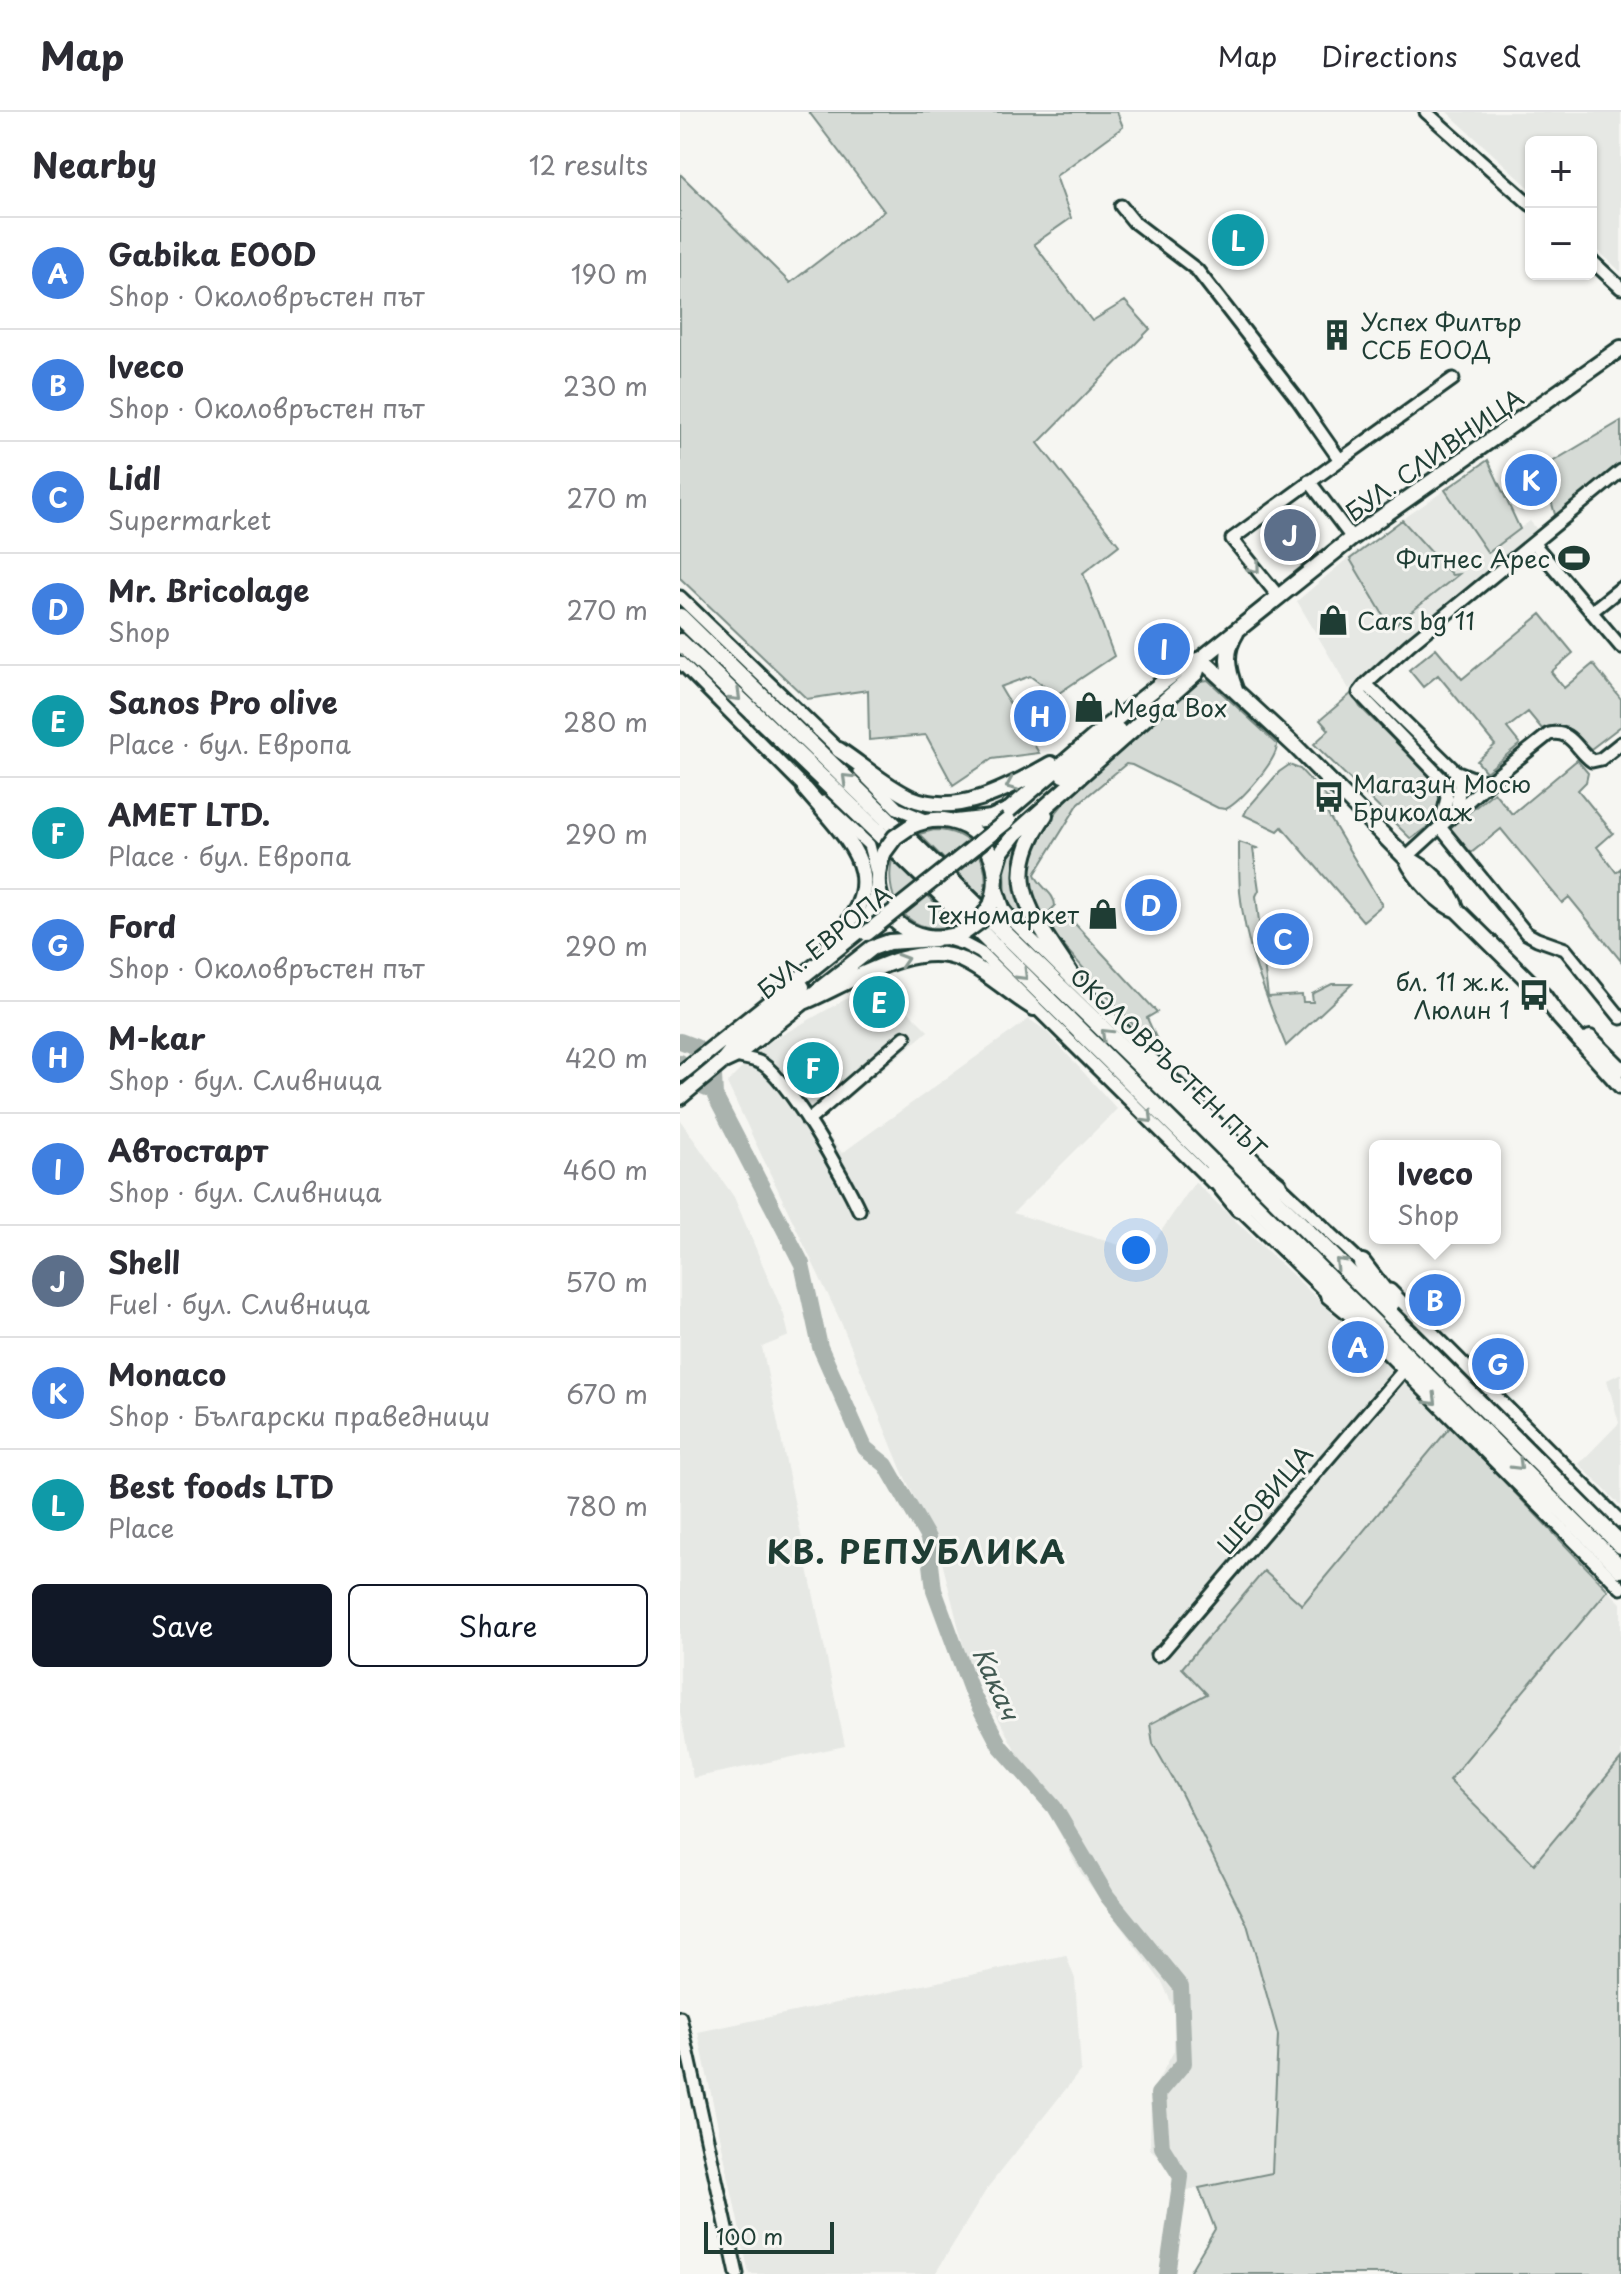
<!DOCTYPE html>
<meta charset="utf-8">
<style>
:root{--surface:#fff;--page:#f2f2f3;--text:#2b2b33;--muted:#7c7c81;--line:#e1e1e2;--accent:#111827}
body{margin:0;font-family:"Playpen Sans",sans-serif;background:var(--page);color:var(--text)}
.controls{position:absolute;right:24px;top:24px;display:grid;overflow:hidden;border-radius:12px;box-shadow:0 2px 6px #0004}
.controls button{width:72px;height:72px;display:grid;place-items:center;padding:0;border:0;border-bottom:2px solid var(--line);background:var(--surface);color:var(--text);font:40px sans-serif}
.scale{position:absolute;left:24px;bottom:20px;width:130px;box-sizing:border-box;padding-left:8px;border:4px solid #1f3d34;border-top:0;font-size:22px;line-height:28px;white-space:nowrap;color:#1f3d34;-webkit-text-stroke:6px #f6f6f2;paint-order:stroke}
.you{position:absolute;left:456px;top:1138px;width:28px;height:28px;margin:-20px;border:6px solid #fff;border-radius:50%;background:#1a73e8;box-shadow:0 0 0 12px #1a73e833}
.badge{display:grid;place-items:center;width:52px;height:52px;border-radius:50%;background:var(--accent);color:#fff;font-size:26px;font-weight:700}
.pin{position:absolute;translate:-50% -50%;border:4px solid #fff;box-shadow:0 2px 8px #0006}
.popup{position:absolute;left:689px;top:1028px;width:132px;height:104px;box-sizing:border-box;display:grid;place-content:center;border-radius:12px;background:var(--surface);filter:drop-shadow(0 2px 6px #0005);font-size:26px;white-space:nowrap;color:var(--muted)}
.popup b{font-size:30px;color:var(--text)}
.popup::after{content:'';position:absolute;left:50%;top:100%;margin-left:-16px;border:16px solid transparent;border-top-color:var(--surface)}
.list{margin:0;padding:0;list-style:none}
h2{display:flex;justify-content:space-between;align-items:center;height:104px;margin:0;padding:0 32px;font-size:34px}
h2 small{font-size:26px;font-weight:400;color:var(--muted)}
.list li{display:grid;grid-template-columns:52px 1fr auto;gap:24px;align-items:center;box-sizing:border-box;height:112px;padding:0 32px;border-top:2px solid var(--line)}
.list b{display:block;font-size:30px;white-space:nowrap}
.list p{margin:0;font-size:26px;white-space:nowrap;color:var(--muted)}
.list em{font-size:26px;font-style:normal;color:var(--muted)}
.actions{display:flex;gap:16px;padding:24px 32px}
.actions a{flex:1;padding:18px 0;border:2px solid var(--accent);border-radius:12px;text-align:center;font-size:28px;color:var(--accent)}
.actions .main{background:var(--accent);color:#fff}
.map{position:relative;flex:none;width:941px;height:2162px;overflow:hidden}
header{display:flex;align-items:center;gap:48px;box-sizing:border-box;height:112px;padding:0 40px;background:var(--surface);border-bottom:2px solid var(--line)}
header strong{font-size:38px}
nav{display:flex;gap:44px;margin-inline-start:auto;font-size:28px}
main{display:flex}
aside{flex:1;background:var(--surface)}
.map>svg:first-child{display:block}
.built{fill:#e6e8e4}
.green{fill:#d6dbd6;stroke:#7a8c85;stroke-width:2}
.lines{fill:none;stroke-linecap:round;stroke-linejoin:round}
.river{stroke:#aab3ae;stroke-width:16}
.minor-casing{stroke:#1f3d34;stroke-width:17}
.major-casing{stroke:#1f3d34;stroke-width:20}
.highway-casing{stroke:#1f3d34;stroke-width:22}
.minor{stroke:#f6f6f2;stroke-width:11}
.major{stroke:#f6f6f2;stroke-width:14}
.highway{stroke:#f6f6f2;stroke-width:16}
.major-bridge-casing{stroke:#1f3d34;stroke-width:20;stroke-linecap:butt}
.major-bridge{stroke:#f6f6f2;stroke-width:14}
.oneway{stroke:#8a9a93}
.labels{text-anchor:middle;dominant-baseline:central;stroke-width:6;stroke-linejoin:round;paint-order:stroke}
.poi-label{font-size:24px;fill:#1f3d34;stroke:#f6f6f2;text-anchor:start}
.street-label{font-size:24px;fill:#1f3d34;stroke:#f6f6f2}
.water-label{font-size:26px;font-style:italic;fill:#425a52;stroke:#f6f6f2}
.district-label{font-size:32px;font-weight:bold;letter-spacing:2px;fill:#1f3d34;stroke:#f6f6f2}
</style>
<header>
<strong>Map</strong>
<nav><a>Map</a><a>Directions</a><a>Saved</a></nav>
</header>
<main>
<aside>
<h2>Nearby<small>12 results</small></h2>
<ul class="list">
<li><span class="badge" style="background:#3f7fe0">A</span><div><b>Gabika EOOD</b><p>Shop · Околовръстен път</p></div><em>190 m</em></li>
<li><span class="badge" style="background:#3f7fe0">B</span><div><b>Iveco</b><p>Shop · Околовръстен път</p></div><em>230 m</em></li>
<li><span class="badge" style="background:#3f7fe0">C</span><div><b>Lidl</b><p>Supermarket</p></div><em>270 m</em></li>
<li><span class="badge" style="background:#3f7fe0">D</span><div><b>Mr. Bricolage</b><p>Shop</p></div><em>270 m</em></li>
<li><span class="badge" style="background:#0f9aa8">E</span><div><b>Sanos Pro olive</b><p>Place · бул. Европа</p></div><em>280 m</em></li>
<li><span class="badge" style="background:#0f9aa8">F</span><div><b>AMET LTD.</b><p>Place · бул. Европа</p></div><em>290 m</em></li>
<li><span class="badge" style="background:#3f7fe0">G</span><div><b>Ford</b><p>Shop · Околовръстен път</p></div><em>290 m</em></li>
<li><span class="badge" style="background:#3f7fe0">H</span><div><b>M-kar</b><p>Shop · бул. Сливница</p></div><em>420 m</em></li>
<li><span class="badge" style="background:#3f7fe0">I</span><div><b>Автостарт</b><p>Shop · бул. Сливница</p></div><em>460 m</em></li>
<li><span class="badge" style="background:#5c6f8a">J</span><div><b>Shell</b><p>Fuel · бул. Сливница</p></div><em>570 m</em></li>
<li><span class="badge" style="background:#3f7fe0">K</span><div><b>Monaco</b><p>Shop · Български праведници</p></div><em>670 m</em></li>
<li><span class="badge" style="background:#0f9aa8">L</span><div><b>Best foods LTD</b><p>Place</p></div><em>780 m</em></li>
</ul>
<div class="actions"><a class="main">Save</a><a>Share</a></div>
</aside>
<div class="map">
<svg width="941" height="2162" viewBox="0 0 941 2162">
<rect width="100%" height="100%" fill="#f6f6f2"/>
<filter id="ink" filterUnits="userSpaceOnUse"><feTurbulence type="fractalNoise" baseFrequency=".0125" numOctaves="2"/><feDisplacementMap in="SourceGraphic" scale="16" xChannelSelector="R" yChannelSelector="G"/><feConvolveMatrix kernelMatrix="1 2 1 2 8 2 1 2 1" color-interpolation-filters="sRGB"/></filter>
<g filter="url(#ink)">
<!-- built -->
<path class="built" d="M 767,0 L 941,0 L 941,160 L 911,132 L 911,30 L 851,30 L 851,77 Z
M 765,378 L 808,440 L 850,409 L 859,420 L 669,577 L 617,489 L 674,441 Z
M 198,869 L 248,919 L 139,1011 L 162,1041 L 349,907 L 365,918 L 437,997 L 333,1101 L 466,1141 L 515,1070 L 771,1314 L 622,1494 L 584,1459 L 527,1582 L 473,1632 L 501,1681 L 567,1812 L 598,1923 L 592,2061 L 504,2079 L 488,2053 L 470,2037 L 471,1981 L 494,1939 L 494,1897 L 483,1872 L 401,1761 L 287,1548 L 259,1438 L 222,1359 L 160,1208 L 47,971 L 86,932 Z
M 0,1008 L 54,1085 L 104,1203 L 109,1224 L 82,1235 L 165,1634 L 13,1666 L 0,1600 Z
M 941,1261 L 941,1394 L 899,1352 L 939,1311 L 927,1268 Z
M 928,1478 L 941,1491 L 941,1647 L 854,1752 L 769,1668 Z
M 386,1843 L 395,1867 L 401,1958 L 308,2075 L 255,2162 L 69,2162 L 18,1920 Z"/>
<!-- green -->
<path class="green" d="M 129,0 L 437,0 L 443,15 L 376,64 L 391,106 L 354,132 L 412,209 L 445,189 L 470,217 L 358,331 L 439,433 L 403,461 L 434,544 L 376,583 L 350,564 L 320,575 L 359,641 L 312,647 L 273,673 L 246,623 L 189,628 L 188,578 L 127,587 L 0,466 L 0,62 L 110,171 L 204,99 Z
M 941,309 L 941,352 L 876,406 L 862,356 Z
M 808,348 L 840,417 L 808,441 L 765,378 Z
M 722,408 L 772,463 L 779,462 L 711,516 L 670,447 Z
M 861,502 L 893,541 L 871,560 L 884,576 L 913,552 L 941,587 L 941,614 L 911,637 C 895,623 887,606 862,617 L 848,600 L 827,616 L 840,632 L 806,660 L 797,649 L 815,633 L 758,563 L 743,575 L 729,558 L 756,536 L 782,567 Z
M 528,568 L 597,632 C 598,648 560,690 546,697 L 538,696 L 452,653 L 446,652 L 399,691 L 355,762 C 359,775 375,781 375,794 L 366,803 L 370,810 L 385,801 L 477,900 L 467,906 L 477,928 L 471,933 L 366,814 C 352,790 345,766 353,739 C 369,688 476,605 519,569 Z
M 672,581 L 680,595 L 758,671 L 760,685 L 755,709 L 731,727 L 634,632 L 649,618 L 640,608 Z
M 897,648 L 908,661 L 906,670 L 898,678 L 933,721 L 917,735 L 936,760 L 941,756 L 941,849 L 889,785 L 882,791 L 821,717 L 791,741 L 770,716 L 814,680 L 832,702 Z
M 609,653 L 620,657 L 650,689 L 644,696 L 702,793 L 683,809 L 602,715 L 598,719 L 564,703 L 567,697 L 599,660 Z
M 351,712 L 340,751 L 371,841 L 326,794 L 325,753 L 327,737 Z
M 254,718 C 292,718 313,750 303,786 L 239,722 Z
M 559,730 L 577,736 L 573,737 L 579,778 L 576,784 L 588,885 L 622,883 L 623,890 L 633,890 L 632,882 L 652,872 L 672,872 L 606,934 C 586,884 565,834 560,780 C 559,763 559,746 559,730 Z
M 212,747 L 277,813 C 230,827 203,791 212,747 Z
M 771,1314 L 928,1478 L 769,1668 L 854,1752 L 941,1647 L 941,2162 L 511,2162 L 510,2159 L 535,2117 L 519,2076 L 592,2061 L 598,1923 L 567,1812 L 501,1681 L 473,1632 L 470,1612 L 527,1582 L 502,1556 L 584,1459 L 622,1493 Z"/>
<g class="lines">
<!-- river -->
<path class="river" d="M 0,929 L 16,935 L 34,964 L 35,984 L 122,1152 L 140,1235 L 185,1336 L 206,1353 L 248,1426 L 254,1478 L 292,1581 L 320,1634 L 374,1695 L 427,1784 L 501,1875 L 504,1951 L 478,1982 L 482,2035 L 501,2065 L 487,2162
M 0,950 L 17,973 L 27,977"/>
<defs>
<path id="minor" d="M 746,0 L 851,93
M 441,94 L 454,110 L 517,158 L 618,288 L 660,348 L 552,427 L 599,485
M 911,148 L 941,176
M 660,348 L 773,267
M 941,359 L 730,532 L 686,572 L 679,581 L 763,668 L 767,686 L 760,715 L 846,821 L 857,827 L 885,837 L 941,906
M 629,369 L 672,426
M 854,432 L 941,535
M 0,485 L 162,641
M 911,500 L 941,476
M 0,550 L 129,680
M 686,572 L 775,659 L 798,668 L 810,669
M 180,659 L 217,696 L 246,708
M 775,659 L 780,673 L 776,700
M 143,690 L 189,733 L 197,764
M 726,746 L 810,669 L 869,622 C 892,617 896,638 912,649 L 921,647 L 941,631
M 316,774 L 324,797 L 334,810 L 582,1056
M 265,826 L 284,832 L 301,841 L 532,1070
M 55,944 C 63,946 72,947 79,950 C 106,962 166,1069 179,1098
M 128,1009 L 225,925
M 594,1068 L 686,1155
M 556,1093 L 653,1187
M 710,1178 L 941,1410
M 668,1202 L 941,1476
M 477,1543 L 483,1539 L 723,1259
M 0,1905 L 57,2162"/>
<path id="major" d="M 521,547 L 615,634 L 726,746 C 736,766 757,791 777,798 L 863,883 L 879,905 L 941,974
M 555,577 C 547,556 544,540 556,521
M 159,638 C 182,653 205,674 231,686 C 278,706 332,674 371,652
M 383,663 L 438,618
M 125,677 C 176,737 215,767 147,836
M 365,703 C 315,773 358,808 394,867
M 276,710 L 311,706 L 329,698 L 421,619 L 506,552 L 521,547 L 672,426 L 941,236
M 231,714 C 285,690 331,740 311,793
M 204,740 C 180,795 230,842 285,820
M 726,746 C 747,755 770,777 777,798
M 316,757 L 321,740 L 335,722 L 516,561 L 521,547
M 126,889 C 169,871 235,826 282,848 C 307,859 330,882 354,896
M 910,926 L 941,957
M 42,950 L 55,944 L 192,836 L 209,830 L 255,827
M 0,962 L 184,815 L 195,791 L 198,772
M 0,985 L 42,950 L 60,927 L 122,875"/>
<path id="highway" d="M 0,505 L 509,1001 L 941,1433
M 0,530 L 260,780 L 941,1457
M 575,1054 L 598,1073
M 531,1062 L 559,1096
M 682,1151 L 712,1190
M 649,1183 L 676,1205"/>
</defs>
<!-- minor casing -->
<use href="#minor" class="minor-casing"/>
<!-- major casing -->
<use href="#major" class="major-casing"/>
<!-- highway casing -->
<use href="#highway" class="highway-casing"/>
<!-- minor -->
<use href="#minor" class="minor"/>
<!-- major -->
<use href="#major" class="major"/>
<!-- highway -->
<use href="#highway" class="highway"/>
<defs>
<path id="major-bridge" d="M 204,740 L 215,725 L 231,714
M 285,820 L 300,809 L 311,793
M 187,821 L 328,708"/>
</defs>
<!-- major-bridge casing -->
<use href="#major-bridge" class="major-bridge-casing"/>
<!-- major-bridge -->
<use href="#major-bridge" class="major-bridge"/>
</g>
<!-- one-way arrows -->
<defs><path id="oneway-chevron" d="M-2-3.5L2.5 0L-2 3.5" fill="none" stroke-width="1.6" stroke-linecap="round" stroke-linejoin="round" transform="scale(2)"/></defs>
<g class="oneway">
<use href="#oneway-chevron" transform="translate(575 456) rotate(51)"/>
<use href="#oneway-chevron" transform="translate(56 584) rotate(44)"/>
<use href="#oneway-chevron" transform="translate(167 667) rotate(-136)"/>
<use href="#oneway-chevron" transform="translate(331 673) rotate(156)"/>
<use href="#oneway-chevron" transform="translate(223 848) rotate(-17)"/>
<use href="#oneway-chevron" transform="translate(343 863) rotate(45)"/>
<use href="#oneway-chevron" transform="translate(426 922) rotate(-136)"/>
<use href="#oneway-chevron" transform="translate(468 1006) rotate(45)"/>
<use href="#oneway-chevron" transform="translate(660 1151) rotate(-135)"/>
<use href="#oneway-chevron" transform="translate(752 1288) rotate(45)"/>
<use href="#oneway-chevron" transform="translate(838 1353) rotate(45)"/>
</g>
</g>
<!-- icons -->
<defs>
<symbol id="building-bare" viewBox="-9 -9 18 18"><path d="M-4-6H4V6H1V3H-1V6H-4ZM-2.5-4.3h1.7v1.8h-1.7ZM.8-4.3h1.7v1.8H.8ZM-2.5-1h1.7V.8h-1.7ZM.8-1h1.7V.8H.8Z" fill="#1f3d34" stroke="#f6f6f2" stroke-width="2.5" paint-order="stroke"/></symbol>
<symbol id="stadium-bare" viewBox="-9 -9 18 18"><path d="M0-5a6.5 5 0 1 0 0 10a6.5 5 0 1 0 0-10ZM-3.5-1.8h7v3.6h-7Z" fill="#1f3d34" stroke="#f6f6f2" stroke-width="2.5" paint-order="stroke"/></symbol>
<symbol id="shop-bare" viewBox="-9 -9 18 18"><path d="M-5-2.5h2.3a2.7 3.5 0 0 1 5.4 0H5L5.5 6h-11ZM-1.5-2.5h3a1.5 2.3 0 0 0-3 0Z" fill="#1f3d34" stroke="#f6f6f2" stroke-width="2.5" paint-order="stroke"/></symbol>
<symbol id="bus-bare" viewBox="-9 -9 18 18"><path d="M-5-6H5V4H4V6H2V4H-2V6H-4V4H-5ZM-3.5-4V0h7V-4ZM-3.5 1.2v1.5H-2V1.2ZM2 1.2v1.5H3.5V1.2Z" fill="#1f3d34" stroke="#f6f6f2" stroke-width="2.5" paint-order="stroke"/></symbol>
</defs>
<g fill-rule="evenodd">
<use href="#building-bare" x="635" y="201" width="44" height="44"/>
<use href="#stadium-bare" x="872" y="424" width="44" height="44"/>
<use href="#shop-bare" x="631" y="486" width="44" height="44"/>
<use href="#shop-bare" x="387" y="573" width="44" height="44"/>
<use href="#bus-bare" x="627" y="663" width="44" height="44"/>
<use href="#shop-bare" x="401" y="780" width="44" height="44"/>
<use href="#bus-bare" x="832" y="861" width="44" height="44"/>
</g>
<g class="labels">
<!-- poi labels -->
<g class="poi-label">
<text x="681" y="209">Успех Филтър<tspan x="681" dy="28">ССБ ЕООД</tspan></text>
<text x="870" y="446" text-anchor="end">Фитнес Арес</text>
<text x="677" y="508">Cars bg 11</text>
<text x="433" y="595">Mega Box</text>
<text x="673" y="671">Магазин Мосю<tspan x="673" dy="28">Бриколаж</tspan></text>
<text x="399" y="802" text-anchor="end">Техномаркет</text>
<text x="830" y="869" text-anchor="end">бл. 11 ж.к.<tspan x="830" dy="28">Люлин 1</tspan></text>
</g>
<!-- street labels -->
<g class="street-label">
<text transform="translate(754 342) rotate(-35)">БУЛ. СЛИВНИЦА</text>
<text transform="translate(144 829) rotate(-39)">БУЛ. ЕВРОПА</text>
<text transform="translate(489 950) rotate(44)">ОКОЛОВРЪСТЕН ПЪТ</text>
<text transform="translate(584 1387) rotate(-50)">ШЕОВИЦА</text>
</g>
<!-- water labels -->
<g class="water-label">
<text transform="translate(317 1571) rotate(66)">Какач</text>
</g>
<!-- district labels -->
<g class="district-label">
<text x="237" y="1439">КВ. РЕПУБЛИКА</text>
</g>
</g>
</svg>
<div class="controls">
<button>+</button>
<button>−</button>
</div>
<div class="scale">100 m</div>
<div class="you"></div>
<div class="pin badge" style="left:678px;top:1235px;background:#3f7fe0">A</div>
<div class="pin badge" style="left:755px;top:1188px;background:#3f7fe0">B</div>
<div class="popup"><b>Iveco</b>Shop</div>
<div class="pin badge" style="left:603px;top:827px;background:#3f7fe0">C</div>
<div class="pin badge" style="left:471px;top:793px;background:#3f7fe0">D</div>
<div class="pin badge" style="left:199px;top:890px;background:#0f9aa8">E</div>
<div class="pin badge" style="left:133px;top:956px;background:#0f9aa8">F</div>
<div class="pin badge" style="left:818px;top:1252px;background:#3f7fe0">G</div>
<div class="pin badge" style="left:360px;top:604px;background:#3f7fe0">H</div>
<div class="pin badge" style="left:484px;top:537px;background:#3f7fe0">I</div>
<div class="pin badge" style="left:610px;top:423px;background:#5c6f8a">J</div>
<div class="pin badge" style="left:851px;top:368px;background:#3f7fe0">K</div>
<div class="pin badge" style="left:558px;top:128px;background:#0f9aa8">L</div>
</div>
</main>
